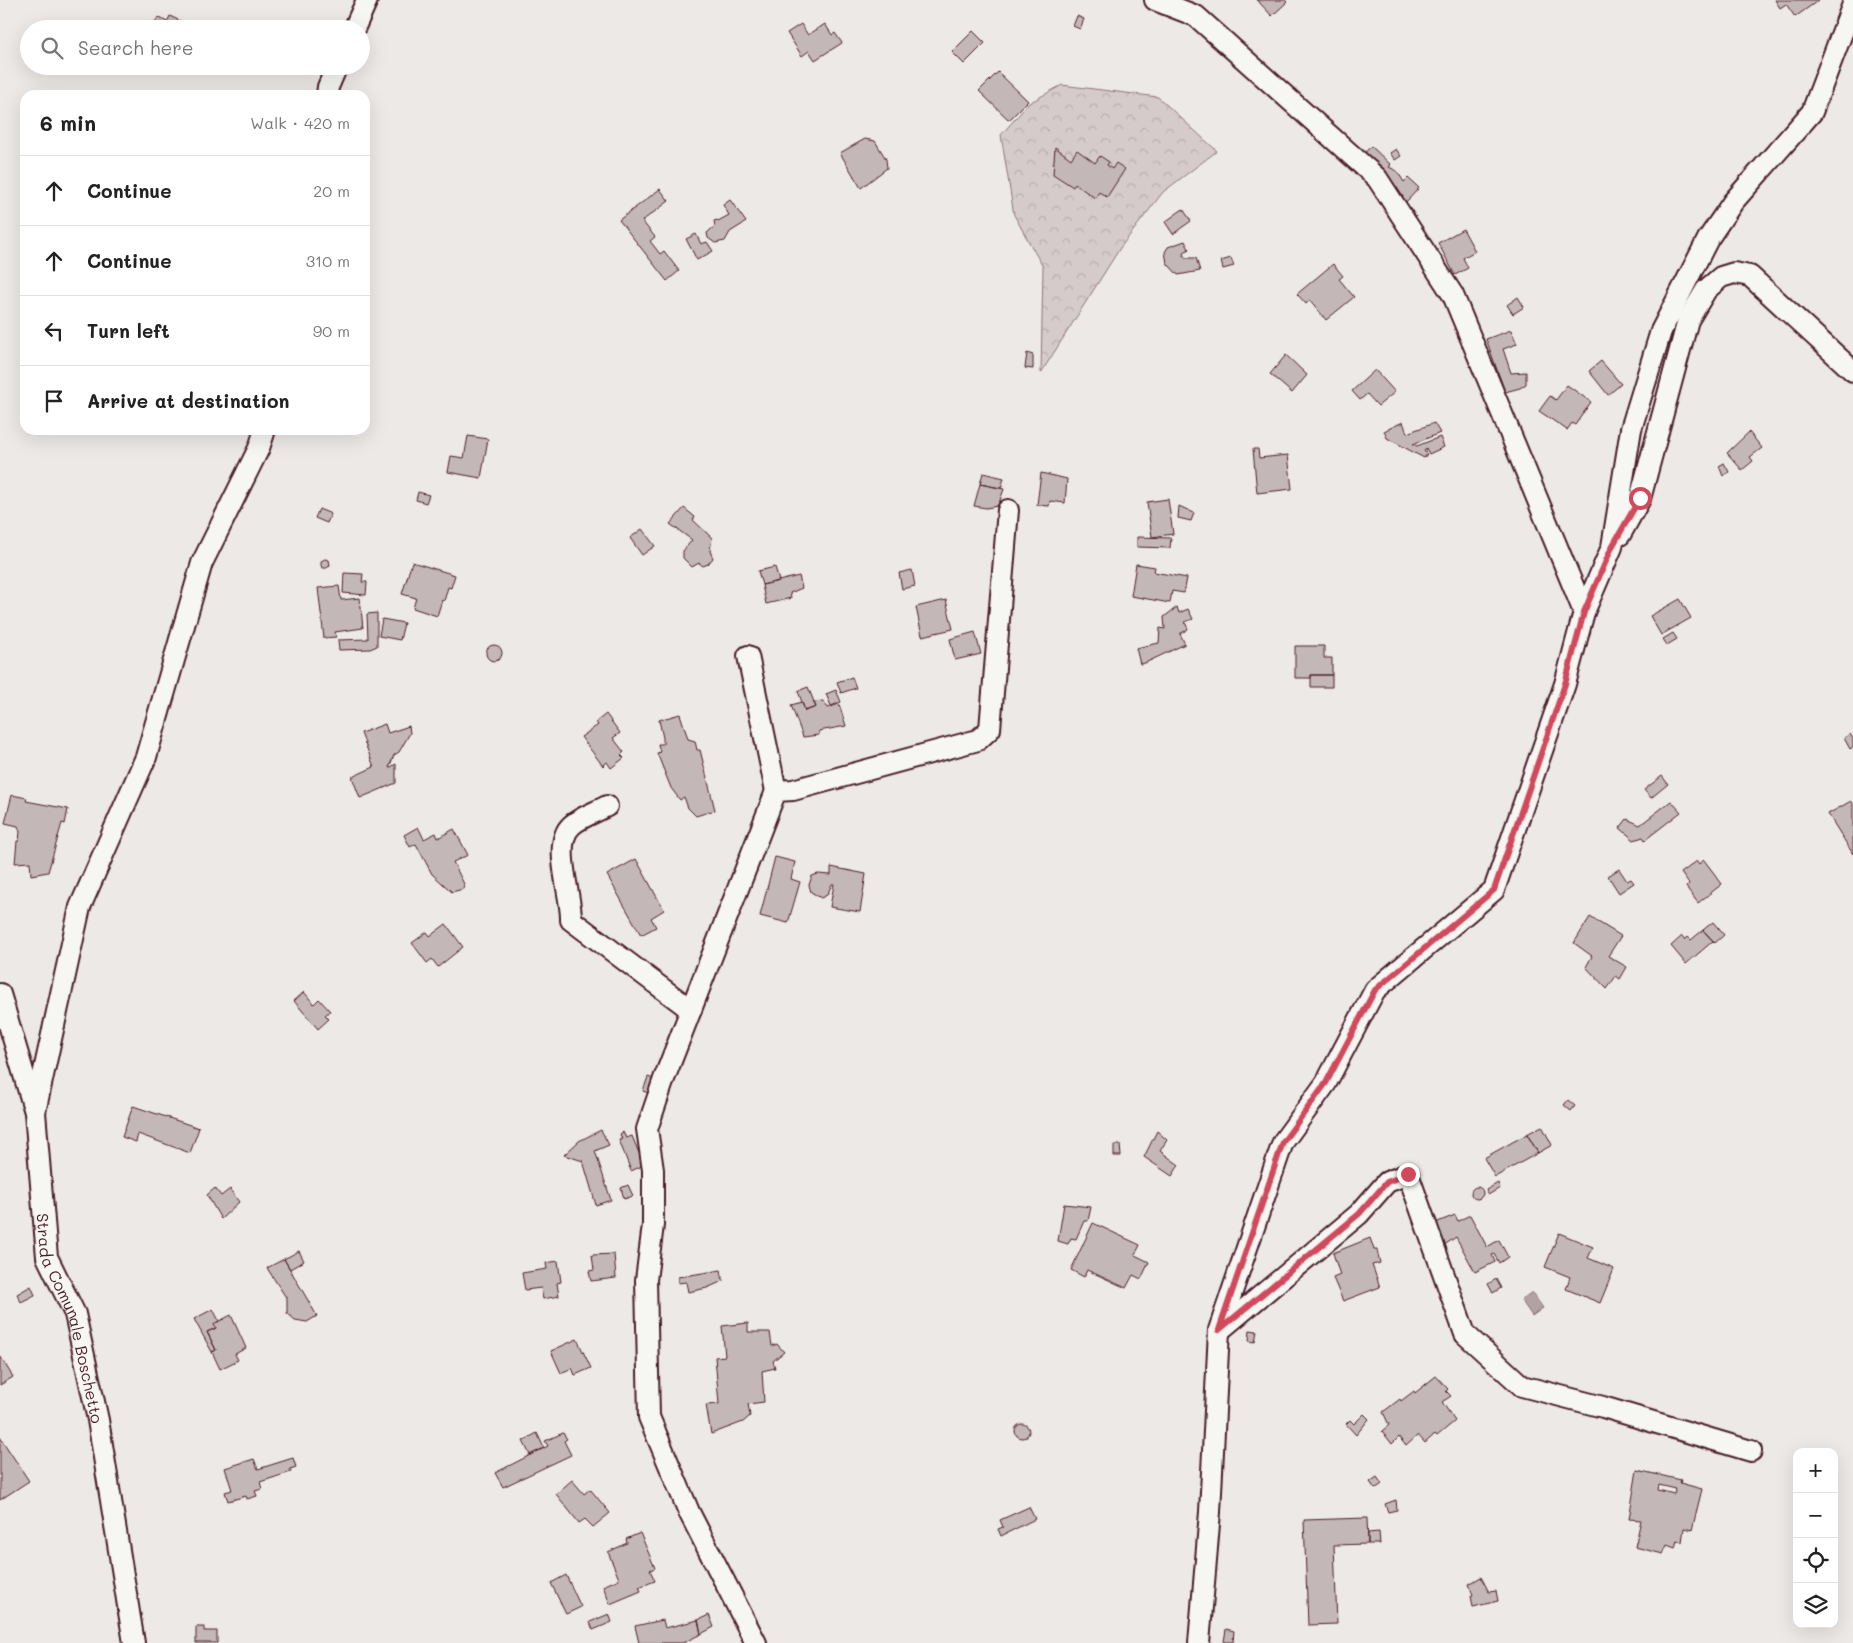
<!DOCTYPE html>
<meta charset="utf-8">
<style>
:root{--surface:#fff;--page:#f2f2f2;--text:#222;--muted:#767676;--line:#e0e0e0}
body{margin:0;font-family:Mali,sans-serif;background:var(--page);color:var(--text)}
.controls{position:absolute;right:15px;bottom:15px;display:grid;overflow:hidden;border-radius:10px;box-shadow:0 5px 20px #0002}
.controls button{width:45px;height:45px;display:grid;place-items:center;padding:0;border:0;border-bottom:1px solid var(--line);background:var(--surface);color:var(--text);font:25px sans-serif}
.stop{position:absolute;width:15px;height:15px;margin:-11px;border:4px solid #d1495b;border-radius:50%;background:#fff}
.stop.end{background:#d1495b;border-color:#fff;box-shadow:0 1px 5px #0008}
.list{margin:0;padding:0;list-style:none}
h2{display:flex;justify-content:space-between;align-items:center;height:65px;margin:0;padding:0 20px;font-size:21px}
h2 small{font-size:16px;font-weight:400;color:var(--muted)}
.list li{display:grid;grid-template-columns:32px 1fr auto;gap:15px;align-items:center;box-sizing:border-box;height:70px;padding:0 20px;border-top:1px solid var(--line)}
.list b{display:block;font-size:19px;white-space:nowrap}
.list em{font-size:16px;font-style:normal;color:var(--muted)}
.icon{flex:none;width:28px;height:28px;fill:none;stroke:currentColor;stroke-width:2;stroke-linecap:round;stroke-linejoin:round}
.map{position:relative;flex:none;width:1853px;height:1643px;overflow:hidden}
.search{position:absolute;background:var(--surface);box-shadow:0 5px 20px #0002;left:20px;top:20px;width:350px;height:55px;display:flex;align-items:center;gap:12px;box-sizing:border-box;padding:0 18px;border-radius:28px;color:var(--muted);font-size:19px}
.panel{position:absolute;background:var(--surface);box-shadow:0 5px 20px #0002;left:20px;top:90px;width:350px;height:345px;border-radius:15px}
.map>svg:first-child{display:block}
.forest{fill:url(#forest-crowns);stroke:#8f757a}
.water{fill:#b1a2a3;stroke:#886e73}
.building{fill:#c4b7b7;stroke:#4a1f2b;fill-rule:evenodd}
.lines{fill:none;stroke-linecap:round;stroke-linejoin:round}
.street-casing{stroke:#4a1f2b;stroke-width:24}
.street{stroke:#f6f6f2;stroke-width:20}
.route{stroke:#d1495b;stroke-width:6}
.labels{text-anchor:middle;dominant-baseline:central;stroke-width:4;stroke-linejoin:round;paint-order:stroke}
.street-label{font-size:16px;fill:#4a1f2b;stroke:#f6f6f2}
</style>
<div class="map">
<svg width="1853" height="1643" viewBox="0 0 1853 1643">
<defs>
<pattern id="forest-crowns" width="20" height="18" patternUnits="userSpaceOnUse" patternTransform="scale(1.25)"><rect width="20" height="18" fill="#d4cbca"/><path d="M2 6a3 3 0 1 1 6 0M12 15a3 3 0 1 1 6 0" fill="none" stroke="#b8aeae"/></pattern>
</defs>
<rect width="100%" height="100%" fill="#ece9e6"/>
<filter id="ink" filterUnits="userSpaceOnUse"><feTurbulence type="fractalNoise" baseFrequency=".02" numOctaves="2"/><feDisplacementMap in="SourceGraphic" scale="10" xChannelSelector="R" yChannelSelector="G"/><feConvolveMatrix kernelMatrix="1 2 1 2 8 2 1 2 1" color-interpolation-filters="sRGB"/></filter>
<g filter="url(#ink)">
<!-- forest -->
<path class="forest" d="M 1062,85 L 1158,97 L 1217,151 L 1163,192 L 1120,248 L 1041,373 L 1043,267 L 1014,215 L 1001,135 L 1029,103 Z"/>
<!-- water -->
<path class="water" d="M 1532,1292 L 1543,1308 L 1532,1316 L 1521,1300 Z"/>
<!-- building -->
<path class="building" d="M 1257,0 L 1285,0 L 1287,2 L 1272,16 Z
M 1775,0 L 1819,0 L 1795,17 L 1786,4 L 1780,8 Z
M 170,16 L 196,29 L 144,29 L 147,22 L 154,25 L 158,17 L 167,22 Z
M 1077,16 L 1084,19 L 1080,29 L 1073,26 Z
M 801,24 L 808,35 L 825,24 L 832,35 L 835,33 L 842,43 L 815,60 L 809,51 L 802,56 L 787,33 Z
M 973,31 L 985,43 L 964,64 L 952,52 Z
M 998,72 L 1028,101 L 1009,120 L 979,91 Z
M 865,139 L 875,141 L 886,159 L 887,168 L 861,188 L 840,153 Z
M 1371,146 L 1391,165 L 1389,167 L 1397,171 L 1404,182 L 1408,178 L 1419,188 L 1406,202 L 1360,158 Z
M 1055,147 L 1071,159 L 1077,150 L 1095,163 L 1100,156 L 1109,162 L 1107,165 L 1112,169 L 1116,163 L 1125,169 L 1107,197 L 1099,192 L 1095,198 L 1075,184 L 1073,187 L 1053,174 Z
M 1396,149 L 1401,156 L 1395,160 L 1390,153 Z
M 660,189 L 669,201 L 642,221 L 655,237 L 650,241 L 660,254 L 664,251 L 679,271 L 667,281 L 619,220 Z
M 730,200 L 746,222 L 730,232 L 725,241 L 715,243 L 708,238 L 707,233 L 715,226 L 714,221 L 717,220 L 718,221 L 729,215 L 723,205 Z
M 1183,209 L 1191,221 L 1173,234 L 1165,222 Z
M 1463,229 L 1475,251 L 1463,258 L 1468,268 L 1455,275 L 1438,243 Z
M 696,234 L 701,244 L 707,242 L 713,251 L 697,260 L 686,239 Z
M 1185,241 L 1189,249 L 1183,253 L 1185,258 L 1196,258 L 1200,271 L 1178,275 L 1167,263 L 1165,252 L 1168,247 Z
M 1231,258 L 1234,266 L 1223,269 L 1221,261 Z
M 1333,264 L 1343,276 L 1339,279 L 1354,297 L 1326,320 L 1310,300 L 1306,304 L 1297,294 Z
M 1518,297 L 1524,307 L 1513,314 L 1507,305 Z
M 1511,330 L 1517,344 L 1503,349 L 1511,373 L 1526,372 L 1526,384 L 1520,388 L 1505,392 L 1486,339 Z
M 1027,353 L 1033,355 L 1033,369 L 1025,368 Z
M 1286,355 L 1307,375 L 1292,393 L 1270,374 Z
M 1601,361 L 1621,384 L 1608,395 L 1589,371 Z
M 1375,370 L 1395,392 L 1378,406 L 1367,394 L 1360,400 L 1352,391 Z
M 1567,385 L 1591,402 L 1575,425 L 1572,423 L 1567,430 L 1539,411 L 1550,396 L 1556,400 Z
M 1403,422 L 1407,433 L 1434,423 L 1440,433 L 1413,444 L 1417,446 L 1440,437 L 1444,447 L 1429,454 L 1426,448 L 1424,451 L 1427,454 L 1424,458 L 1387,438 L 1384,431 Z
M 1749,432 L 1762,448 L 1750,457 L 1753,461 L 1742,470 L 1727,453 Z
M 468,436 L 488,439 L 481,478 L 448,472 L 451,456 L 464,458 Z
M 1253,449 L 1258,449 L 1259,458 L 1288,455 L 1292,489 L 1257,493 Z
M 1724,463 L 1729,472 L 1723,476 L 1719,466 Z
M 983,473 L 1004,478 L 1001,488 L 980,484 Z
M 1041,473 L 1067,479 L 1065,503 L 1050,501 L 1049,506 L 1037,505 Z
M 980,484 L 1004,489 L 998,506 L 986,508 L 974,506 Z
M 418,492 L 429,495 L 426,503 L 416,500 Z
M 1168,499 L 1173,534 L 1152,537 L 1147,502 Z
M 1179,506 L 1194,513 L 1191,521 L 1178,518 Z
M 684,508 L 695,517 L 693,520 L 712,538 L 710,551 L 713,558 L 708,564 L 703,566 L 699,563 L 692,567 L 683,558 L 683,551 L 692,540 L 670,524 Z
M 319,509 L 331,514 L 327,523 L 315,518 Z
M 642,529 L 655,546 L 642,555 L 630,538 Z
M 1137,537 L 1171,538 L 1170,548 L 1137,547 Z
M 325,559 L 329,560 L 330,565 L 327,568 L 322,568 L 321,565 L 321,561 Z
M 412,562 L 455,575 L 451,588 L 448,587 L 444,601 L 442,600 L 437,616 L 413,608 L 416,598 L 402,594 Z
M 1136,564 L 1155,567 L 1154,572 L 1187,578 L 1184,593 L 1172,591 L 1170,603 L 1131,596 Z
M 775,567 L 779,581 L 762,585 L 758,571 Z
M 912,570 L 915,586 L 902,589 L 899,573 Z
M 344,573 L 363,574 L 362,582 L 367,582 L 366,595 L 343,593 Z
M 799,576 L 802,588 L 790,593 L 791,598 L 766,604 L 762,585 Z
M 339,586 L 341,600 L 360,598 L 363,628 L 335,632 L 336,637 L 324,638 L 318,588 Z
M 1680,599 L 1691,618 L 1661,635 L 1650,616 Z
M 946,600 L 953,629 L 922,636 L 916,607 Z
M 1177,607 L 1179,613 L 1188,609 L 1193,619 L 1185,622 L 1188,629 L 1180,634 L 1185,644 L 1145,663 L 1140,664 L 1136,648 L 1159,643 L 1160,628 L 1165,629 L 1164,617 Z
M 377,613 L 377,646 L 370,649 L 339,650 L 338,640 L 368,639 L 367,614 Z
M 382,619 L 404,623 L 400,640 L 379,636 Z
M 975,632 L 981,654 L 955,660 L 950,639 Z
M 1673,633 L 1677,639 L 1667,645 L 1663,639 Z
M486 653a8 8 0 1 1 16 0a8 8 0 1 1-16 0Z
M 1295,646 L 1324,646 L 1324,658 L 1332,658 L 1332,675 L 1311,675 L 1311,678 L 1295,678 Z
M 1311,675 L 1332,675 L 1332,687 L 1311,687 Z
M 852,677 L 856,688 L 841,693 L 837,682 Z
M 808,687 L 816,707 L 805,711 L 798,691 Z
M 836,690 L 841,702 L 831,706 L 826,694 Z
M 823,701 L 828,708 L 839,704 L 846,726 L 819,731 L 819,735 L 803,737 L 791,705 L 802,702 L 805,711 L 816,707 L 813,702 Z
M 606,714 L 620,733 L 613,738 L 624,752 L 621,755 L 624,758 L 611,768 L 607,762 L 603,766 L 581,737 L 598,725 L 596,722 Z
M 680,714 L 688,739 L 695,741 L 697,750 L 700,750 L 715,810 L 696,816 L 688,808 L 684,797 L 680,800 L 671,788 L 657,753 L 660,752 L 658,744 L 663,744 L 663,738 L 659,720 Z
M 385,724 L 388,733 L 409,726 L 410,733 L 399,752 L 394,755 L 389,768 L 396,764 L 396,783 L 360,798 L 352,777 L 374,767 L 361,733 Z
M 1850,734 L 1853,739 L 1853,747 L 1850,749 L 1844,738 Z
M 1662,776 L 1668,784 L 1651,798 L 1644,790 Z
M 12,795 L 27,798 L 26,801 L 68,809 L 65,824 L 62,823 L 48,872 L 31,875 L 30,862 L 15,863 L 17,841 L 19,841 L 20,832 L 18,826 L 5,823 Z
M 1671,801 L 1681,812 L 1645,840 L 1643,837 L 1634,840 L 1620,828 L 1627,819 L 1640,825 Z
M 1851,801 L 1853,803 L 1853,854 L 1828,814 Z
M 418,827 L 424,839 L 436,833 L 438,838 L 454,829 L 468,855 L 453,862 L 464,884 L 463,889 L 452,892 L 432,874 L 416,844 L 410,847 L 404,835 Z
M 775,857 L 795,862 L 791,879 L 800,882 L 788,923 L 760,916 Z
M 636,859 L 664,910 L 651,918 L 656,927 L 641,935 L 607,875 Z
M 1704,860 L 1722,884 L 1698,903 L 1686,887 L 1689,884 L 1681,873 L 1697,861 L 1699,864 Z
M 831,867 L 866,874 L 860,912 L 830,907 L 834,884 L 832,884 L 827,895 L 821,898 L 811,892 L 809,885 L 812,876 L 818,874 L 831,875 Z
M 1619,869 L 1627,881 L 1631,879 L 1634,883 L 1619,893 L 1608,876 Z
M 1590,917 L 1621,936 L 1608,956 L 1627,967 L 1620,979 L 1616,976 L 1607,989 L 1586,967 L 1592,956 L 1574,943 Z
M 1713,922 L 1724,935 L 1715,943 L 1703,930 Z
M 446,924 L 463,947 L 438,967 L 432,959 L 427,963 L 412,943 L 427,932 L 430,936 Z
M 1703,930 L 1713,941 L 1686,964 L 1671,946 L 1682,936 L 1685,940 L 1688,937 L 1691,940 Z
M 304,992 L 314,1004 L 319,999 L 330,1011 L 325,1015 L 329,1019 L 318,1029 L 294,1001 Z
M 648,1077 L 656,1080 L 651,1094 L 643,1091 Z
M 1568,1100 L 1575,1106 L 1571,1111 L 1564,1105 Z
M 133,1106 L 199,1128 L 190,1153 L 138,1134 L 136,1142 L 122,1137 Z
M 1542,1126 L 1552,1145 L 1538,1153 L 1527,1134 Z
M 601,1130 L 609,1145 L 595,1151 L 611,1200 L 596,1205 L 583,1161 L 564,1155 L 579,1141 Z
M 1157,1131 L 1167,1140 L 1160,1151 L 1179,1165 L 1172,1176 L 1144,1157 Z
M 623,1132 L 626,1138 L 632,1136 L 644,1165 L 631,1171 L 619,1140 L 622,1139 L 620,1134 Z
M 1527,1134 L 1538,1153 L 1495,1177 L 1484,1158 Z
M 1114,1145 L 1120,1145 L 1121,1156 L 1114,1156 Z
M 1498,1183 L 1500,1188 L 1488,1195 L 1486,1190 Z
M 628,1185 L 633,1196 L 624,1199 L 621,1188 Z
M1471 1193a6 6 0 1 1 12 0a6 6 0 1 1-12 0Z
M 215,1188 L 221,1196 L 230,1189 L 239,1202 L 221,1219 L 207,1195 Z
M 1064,1204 L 1091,1207 L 1088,1221 L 1084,1221 L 1076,1239 L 1071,1238 L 1068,1244 L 1058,1241 Z
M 1455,1215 L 1458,1221 L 1470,1215 L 1487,1247 L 1499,1240 L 1508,1257 L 1499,1263 L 1494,1254 L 1492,1255 L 1495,1262 L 1475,1272 L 1456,1237 L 1440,1248 L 1433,1224 Z
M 1093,1223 L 1140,1245 L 1135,1255 L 1149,1262 L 1141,1279 L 1133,1275 L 1126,1288 L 1087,1270 L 1084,1277 L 1071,1270 Z
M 1559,1233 L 1593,1247 L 1588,1258 L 1614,1269 L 1600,1303 L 1566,1289 L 1570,1277 L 1545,1267 Z
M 1370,1238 L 1374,1250 L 1377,1250 L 1380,1263 L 1372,1265 L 1380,1287 L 1343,1301 L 1333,1278 L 1340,1275 L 1333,1253 Z
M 299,1251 L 304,1261 L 290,1269 L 284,1259 Z
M 614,1254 L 616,1278 L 591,1281 L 589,1271 L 594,1270 L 592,1255 Z
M 284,1259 L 317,1316 L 307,1322 L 295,1320 L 287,1313 L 287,1299 L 267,1268 Z
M 558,1261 L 561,1282 L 557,1283 L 559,1296 L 543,1299 L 541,1288 L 525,1290 L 522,1273 L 547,1269 L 546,1263 Z
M 721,1270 L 723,1281 L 707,1288 L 688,1292 L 686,1282 L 678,1283 L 678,1277 Z
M 1496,1279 L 1501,1288 L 1493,1293 L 1488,1284 Z
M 31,1286 L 35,1295 L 21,1302 L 17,1294 Z
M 213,1309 L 219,1321 L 214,1324 L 216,1328 L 207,1332 L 216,1350 L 212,1352 L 194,1319 Z
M 231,1315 L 246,1348 L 235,1354 L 238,1360 L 220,1369 L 212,1352 L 216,1350 L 207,1332 L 216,1328 L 214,1324 Z
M 748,1323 L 748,1332 L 770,1332 L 772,1346 L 777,1344 L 784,1352 L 773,1361 L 775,1368 L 762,1371 L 764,1402 L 748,1404 L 750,1416 L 743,1422 L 711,1434 L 706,1405 L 719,1404 L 715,1357 L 725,1356 L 722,1326 Z
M 1250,1330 L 1257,1331 L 1255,1342 L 1249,1341 Z
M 577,1339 L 591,1368 L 575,1375 L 572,1368 L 561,1373 L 551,1351 Z
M 0,1356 L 13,1377 L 0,1385 Z
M 1436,1376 L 1448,1389 L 1446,1391 L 1451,1396 L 1442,1402 L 1455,1421 L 1437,1436 L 1435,1434 L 1425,1443 L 1418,1435 L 1406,1446 L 1399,1437 L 1392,1444 L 1382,1431 L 1389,1425 L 1383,1412 L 1400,1399 L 1401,1401 L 1414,1391 L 1415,1393 Z
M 1364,1414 L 1369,1419 L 1356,1435 L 1346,1424 L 1350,1420 L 1354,1424 Z
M1015 1431a7 7 0 1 1 14 0a7 7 0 1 1-14 0Z
M 537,1433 L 544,1448 L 530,1455 L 523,1441 Z
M 563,1433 L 567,1439 L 564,1441 L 571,1455 L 503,1487 L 495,1473 L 548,1446 L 545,1441 Z
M 0,1437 L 29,1481 L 0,1500 Z
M 293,1458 L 296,1467 L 290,1469 L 291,1472 L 260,1482 L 262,1489 L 255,1491 L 257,1496 L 247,1499 L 246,1496 L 228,1501 L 225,1492 L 232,1490 L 225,1468 L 254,1459 L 258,1469 Z
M 1637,1470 L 1681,1480 L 1680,1483 L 1702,1489 L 1692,1530 L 1684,1528 L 1682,1542 L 1677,1540 L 1675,1548 L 1667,1545 L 1663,1554 L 1635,1547 L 1641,1520 L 1629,1519 ZM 1659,1485 L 1676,1489 L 1674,1494 L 1658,1490 Z
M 1377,1477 L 1382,1484 L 1375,1489 L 1370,1482 Z
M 572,1480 L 584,1494 L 590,1489 L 610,1513 L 593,1527 L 585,1519 L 579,1523 L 556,1494 Z
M 1396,1500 L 1397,1510 L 1388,1512 L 1385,1504 Z
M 1029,1507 L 1035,1519 L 1001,1536 L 998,1529 L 1003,1527 L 1000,1520 Z
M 1367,1518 L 1368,1544 L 1334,1545 L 1337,1624 L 1308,1625 L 1304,1520 Z
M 1379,1532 L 1380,1544 L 1368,1544 L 1368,1533 Z
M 640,1533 L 655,1568 L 650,1570 L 655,1581 L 639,1587 L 641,1591 L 610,1604 L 603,1586 L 619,1579 L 608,1552 L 627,1543 L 626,1539 Z
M 566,1575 L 581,1607 L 566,1614 L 551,1583 Z
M 1481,1577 L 1489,1592 L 1496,1591 L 1498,1601 L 1473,1607 L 1471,1596 L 1473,1595 L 1469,1584 Z
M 609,1614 L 612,1622 L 593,1630 L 590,1622 Z
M 709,1615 L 714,1627 L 701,1634 L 698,1620 Z
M 663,1620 L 665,1628 L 698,1620 L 701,1634 L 683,1643 L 639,1643 L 635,1626 Z
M 196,1627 L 204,1627 L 204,1631 L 217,1631 L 217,1643 L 196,1643 Z
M 1226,1629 L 1234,1631 L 1233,1642 L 1224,1642 Z"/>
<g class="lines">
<defs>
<g id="street">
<path d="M 1155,0 L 1196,16 L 1377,178 L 1453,295 L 1584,612"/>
<path d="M 354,29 L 367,0"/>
<path d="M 327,95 L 328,87 L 337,66"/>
<path d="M 1620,535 L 1640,499 L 1688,320 L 1706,290 L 1721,277 L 1734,273 L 1750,276 L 1853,371"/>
<path d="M 748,656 L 776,791"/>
<path d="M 607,806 C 596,812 581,817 572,825 C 551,843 572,895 571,920 L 691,1010"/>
<path id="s1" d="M 0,994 L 35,1112 L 47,1257 L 75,1314 L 98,1420 L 134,1643"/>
<path d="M 35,1112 L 80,907 L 146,757 L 202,563 L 259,448 L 265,430"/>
<path d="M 1220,1330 L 1359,1214 L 1387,1182 L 1408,1174 L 1465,1334 L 1522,1386 L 1603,1407 L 1751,1451"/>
<path d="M 756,1643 L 689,1512 L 649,1417 L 646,1280 L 653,1225 L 653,1170 L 647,1129 L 664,1079 L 776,791 L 793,790 L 978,740 L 990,729 L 1008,510"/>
<path d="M 1199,1643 L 1210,1512 L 1219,1330 L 1283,1142 L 1326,1083 L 1375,990 L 1494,890 L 1565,684 L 1584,612 L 1612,547 L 1631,429 L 1661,331 L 1708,239 L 1733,202 L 1812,112 L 1853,4"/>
</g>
</defs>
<!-- street casing -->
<use href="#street" class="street-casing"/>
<!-- street -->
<use href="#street" class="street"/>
</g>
</g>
<g class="lines" filter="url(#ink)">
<!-- route -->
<path class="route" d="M 1408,1174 L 1387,1182 L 1359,1214 L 1219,1330 L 1283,1142 L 1326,1083 L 1375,990 L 1494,890 L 1565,684 L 1584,612 L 1612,547 L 1640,498"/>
</g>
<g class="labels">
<!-- street labels -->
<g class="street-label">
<text stroke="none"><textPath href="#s1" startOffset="334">Strada Comunale Boschetto</textPath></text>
</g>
</g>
</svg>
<div class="controls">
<button>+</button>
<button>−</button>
<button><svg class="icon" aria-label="locate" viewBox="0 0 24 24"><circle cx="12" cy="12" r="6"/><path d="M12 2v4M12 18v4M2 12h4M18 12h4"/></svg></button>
<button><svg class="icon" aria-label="layers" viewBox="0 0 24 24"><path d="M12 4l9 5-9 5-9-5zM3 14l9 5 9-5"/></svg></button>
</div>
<div class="stop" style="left:1640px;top:498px"></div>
<div class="stop end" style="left:1408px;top:1174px"></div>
<div class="search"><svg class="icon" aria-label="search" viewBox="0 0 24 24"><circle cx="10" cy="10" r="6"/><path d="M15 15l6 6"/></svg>Search here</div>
<section class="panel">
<h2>6 min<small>Walk · 420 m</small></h2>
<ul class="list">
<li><svg class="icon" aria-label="ahead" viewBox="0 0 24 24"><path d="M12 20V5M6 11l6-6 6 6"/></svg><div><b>Continue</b></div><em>20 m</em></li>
<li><svg class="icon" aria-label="ahead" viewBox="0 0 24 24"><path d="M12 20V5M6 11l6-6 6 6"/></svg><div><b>Continue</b></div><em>310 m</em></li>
<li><svg class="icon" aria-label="left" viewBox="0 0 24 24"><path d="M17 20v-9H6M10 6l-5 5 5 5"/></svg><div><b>Turn left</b></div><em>90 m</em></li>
<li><svg class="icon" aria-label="arrive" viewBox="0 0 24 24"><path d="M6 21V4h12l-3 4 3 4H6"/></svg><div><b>Arrive at destination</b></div></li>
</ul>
</section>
</div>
